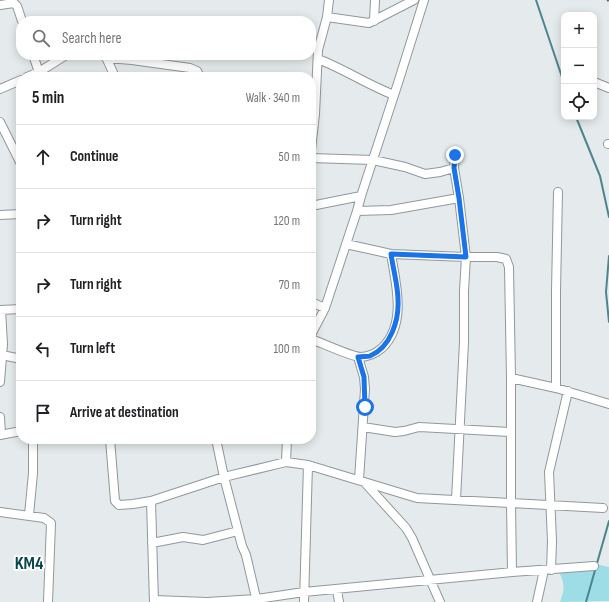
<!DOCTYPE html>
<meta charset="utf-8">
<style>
:root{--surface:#fff;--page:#f6f6f6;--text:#202124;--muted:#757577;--line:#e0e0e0}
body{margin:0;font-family:"Sofia Sans Condensed",sans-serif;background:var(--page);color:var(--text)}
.controls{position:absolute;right:12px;top:12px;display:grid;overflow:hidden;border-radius:8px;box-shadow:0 2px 10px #0003}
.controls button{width:36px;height:36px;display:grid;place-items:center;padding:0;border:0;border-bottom:1px solid var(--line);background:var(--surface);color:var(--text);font:20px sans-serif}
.stop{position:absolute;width:12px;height:12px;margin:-9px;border:3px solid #1a73e8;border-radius:50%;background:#fff}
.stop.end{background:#1a73e8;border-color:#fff;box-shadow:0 1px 4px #0008}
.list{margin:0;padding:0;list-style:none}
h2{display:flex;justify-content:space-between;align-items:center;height:52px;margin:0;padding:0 16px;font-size:17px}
h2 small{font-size:13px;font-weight:400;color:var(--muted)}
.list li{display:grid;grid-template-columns:26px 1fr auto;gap:12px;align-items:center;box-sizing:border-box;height:64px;padding:0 16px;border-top:1px solid var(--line)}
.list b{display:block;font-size:15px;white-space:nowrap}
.list em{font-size:13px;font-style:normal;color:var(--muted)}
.icon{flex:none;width:22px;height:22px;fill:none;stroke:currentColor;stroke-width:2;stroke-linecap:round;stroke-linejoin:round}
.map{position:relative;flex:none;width:609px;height:602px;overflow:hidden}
.search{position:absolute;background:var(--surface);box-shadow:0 2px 10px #0003;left:16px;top:16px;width:300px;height:44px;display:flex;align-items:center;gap:10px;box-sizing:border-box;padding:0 14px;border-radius:16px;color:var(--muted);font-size:15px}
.panel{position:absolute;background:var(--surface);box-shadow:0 2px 10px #0003;left:16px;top:72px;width:300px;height:372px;border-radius:16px}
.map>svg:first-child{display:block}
.green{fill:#9ddee6}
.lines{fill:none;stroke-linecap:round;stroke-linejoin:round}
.stream{stroke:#4c868d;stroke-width:2}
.street-casing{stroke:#929899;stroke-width:10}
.street{stroke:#fff;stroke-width:8}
.rail{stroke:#636667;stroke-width:2;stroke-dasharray:2 4;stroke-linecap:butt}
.route{stroke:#1a73e8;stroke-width:5}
.labels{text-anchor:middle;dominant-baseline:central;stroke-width:4;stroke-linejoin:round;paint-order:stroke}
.district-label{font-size:18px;font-weight:bold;fill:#05474d;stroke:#fff}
</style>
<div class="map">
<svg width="609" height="602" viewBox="0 0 609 602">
<rect width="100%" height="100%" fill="#e5ebec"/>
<!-- green -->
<path class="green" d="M 594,564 L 609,567 L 609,601 L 560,602 C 566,587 564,582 557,568 Z"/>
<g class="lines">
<!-- stream -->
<path class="stream" d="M 536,0 L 564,83
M 576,117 L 600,176 L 609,217
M 609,256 L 606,292 L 609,322
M 586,602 L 609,521"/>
<defs>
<path id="street" d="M 0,5 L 14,3 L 17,6 L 22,21
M 327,17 L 329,0
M 374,21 L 375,0
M 33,55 L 40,75
M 105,55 L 115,77
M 106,58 L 132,60 L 190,68 L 197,71 L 200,77
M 318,59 C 344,69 368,85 394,95
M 27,77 L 39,72 L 66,55
M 594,82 L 609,88
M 0,89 L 21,80
M 0,122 L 21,164
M 608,144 L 609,144
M 311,150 L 315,114 L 318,50 L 327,17 L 369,23 L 414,0
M 455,155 L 454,168 L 459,198 L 466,257 L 464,291 L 464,342 L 456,500
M 311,158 L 373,160 L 405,167 L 425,174 L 440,172 L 454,168
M 311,206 L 361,196
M 357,211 L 391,210 L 459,198
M 0,215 L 21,214
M 346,244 L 391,254 L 466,257 L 497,257 L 506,259 L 509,267 L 511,378 L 511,503 L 603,508
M 311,302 L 325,308
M 0,310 L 21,309
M 311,335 L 325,308 L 357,211 L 361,196 L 398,83 L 424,0
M 311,339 C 322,343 350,356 360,357 C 369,357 375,354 382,348 C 407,324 396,284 391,254
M 2,355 L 21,359
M 358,357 L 364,377 L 365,389 L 359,480
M 511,378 L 556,388 L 609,404
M 0,382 L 3,344 L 1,310
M 556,388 L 556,291 L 558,192
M 0,417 L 1,434
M 363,427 L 395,432 L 404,431 L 419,427 L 511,432
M 0,435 L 21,431
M 110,439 L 115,501 L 119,505 L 133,504 L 151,501 L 224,477 L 286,462 L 308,465 L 417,498 L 511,503 L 512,572
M 216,439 L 224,477 L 242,546 L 246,555 L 257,602
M 286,462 L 287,439
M 366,484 L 406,528 L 412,538 L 440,602
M 151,501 L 154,602
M 0,512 L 44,518 L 51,523 L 48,602
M 29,515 L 33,473 L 33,439
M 152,543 L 183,537 L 203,540 L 238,531
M 551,570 L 552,541 L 549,472 L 568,391
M 337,590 L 339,602
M 154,600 L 207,602 L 257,599 L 304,592 L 512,572 L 594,566
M 304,602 L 308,465
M 537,602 L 544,570"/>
</defs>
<!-- street casing -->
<use href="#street" class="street-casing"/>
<!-- street -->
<use href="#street" class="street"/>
<!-- rail -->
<path class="rail" d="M 607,0 L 609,1"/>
</g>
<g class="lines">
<!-- route -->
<path class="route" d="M 365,407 L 364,377 L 358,357 C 362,356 367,357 370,356 C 391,347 399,320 398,300 C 398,285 393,269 391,254 L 466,257 L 459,198 L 454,168 L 455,155"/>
</g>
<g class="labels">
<!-- district labels -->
<g class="district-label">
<text x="29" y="563">KM4</text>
</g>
</g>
</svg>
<div class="controls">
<button>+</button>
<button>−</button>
<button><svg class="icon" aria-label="locate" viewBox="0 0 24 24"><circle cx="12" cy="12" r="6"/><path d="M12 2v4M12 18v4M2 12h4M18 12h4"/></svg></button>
</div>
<div class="stop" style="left:365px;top:407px"></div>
<div class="stop end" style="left:455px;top:155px"></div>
<div class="search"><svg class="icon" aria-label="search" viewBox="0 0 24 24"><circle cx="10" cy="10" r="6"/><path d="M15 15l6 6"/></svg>Search here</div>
<section class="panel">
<h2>5 min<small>Walk · 340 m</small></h2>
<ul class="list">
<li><svg class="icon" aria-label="ahead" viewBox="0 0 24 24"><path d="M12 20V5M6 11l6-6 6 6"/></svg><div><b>Continue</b></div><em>50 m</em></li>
<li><svg class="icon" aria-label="right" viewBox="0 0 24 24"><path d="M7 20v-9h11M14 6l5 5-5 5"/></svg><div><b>Turn right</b></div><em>120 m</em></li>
<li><svg class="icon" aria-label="right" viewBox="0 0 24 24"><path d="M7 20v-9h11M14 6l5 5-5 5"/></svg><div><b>Turn right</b></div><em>70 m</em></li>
<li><svg class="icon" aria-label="left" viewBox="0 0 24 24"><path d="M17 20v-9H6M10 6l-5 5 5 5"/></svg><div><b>Turn left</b></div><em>100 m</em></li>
<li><svg class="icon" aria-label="arrive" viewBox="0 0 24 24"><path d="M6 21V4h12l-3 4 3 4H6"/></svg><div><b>Arrive at destination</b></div></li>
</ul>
</section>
</div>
